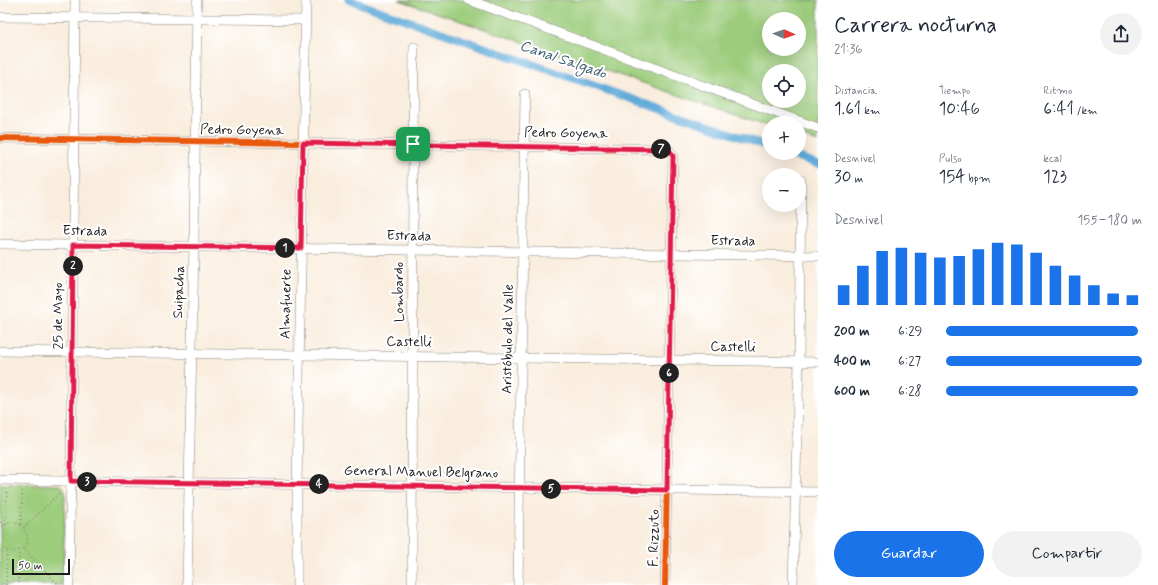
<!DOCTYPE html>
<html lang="es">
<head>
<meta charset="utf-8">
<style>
  body { margin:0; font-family:Mynerve,sans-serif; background:#f2f2f3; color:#1f2937; height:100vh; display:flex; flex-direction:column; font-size:15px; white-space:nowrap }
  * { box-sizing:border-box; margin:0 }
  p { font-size:13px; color:#747a83 }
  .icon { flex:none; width:22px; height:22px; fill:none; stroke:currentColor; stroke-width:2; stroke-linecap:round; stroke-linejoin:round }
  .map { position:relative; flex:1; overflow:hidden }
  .sheet { display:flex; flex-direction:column; background:#fff; width:340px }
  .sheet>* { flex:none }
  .needle { width:26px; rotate:92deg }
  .buttons { position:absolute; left:762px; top:12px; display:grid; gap:8px }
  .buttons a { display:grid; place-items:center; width:44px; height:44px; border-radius:50%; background:#fff; box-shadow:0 4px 16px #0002; font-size:20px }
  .scale { position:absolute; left:12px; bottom:10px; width:58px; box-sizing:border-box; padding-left:4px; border:2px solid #1c1c1c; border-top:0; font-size:11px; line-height:14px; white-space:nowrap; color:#1c1c1c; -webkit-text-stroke:3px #fff; paint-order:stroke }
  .pin { position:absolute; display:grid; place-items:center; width:34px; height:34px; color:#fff; margin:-17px; border-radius:8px; box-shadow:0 2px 6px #0006 }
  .km { position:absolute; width:20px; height:20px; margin:-10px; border-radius:50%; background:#222; color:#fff; font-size:11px; line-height:20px; text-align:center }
  .round { display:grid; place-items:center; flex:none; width:42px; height:42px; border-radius:21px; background:#f2f2f3 }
  .headline { display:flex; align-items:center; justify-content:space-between; height:68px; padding:0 16px }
  h1 { font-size:22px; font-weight:600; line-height:30px }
  .stats { display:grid; grid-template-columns:repeat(3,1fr); gap:6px; height:68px; padding:4px 16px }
  .stats div { display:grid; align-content:center }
  .stats b { font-size:17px; font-weight:600 }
  .stats small { font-size:11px; font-weight:400 }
  .stats p { font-size:11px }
  .chart { height:112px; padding:8px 16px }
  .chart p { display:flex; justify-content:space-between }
  .chart svg { width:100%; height:72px; margin-top:4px; stroke:#1a73e8; stroke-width:6 }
  .primary-button { display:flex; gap:8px; margin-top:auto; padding:8px 16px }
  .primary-button a { flex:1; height:46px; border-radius:24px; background:#1a73e8; color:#fff; font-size:16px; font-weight:600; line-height:46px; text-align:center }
  .primary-button a+a { background:#f2f2f3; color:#1f2937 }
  ul { padding:0 16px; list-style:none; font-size:13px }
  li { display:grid; grid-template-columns:64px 48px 1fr; align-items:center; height:30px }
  li i { height:10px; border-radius:5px; background:#1a73e8 }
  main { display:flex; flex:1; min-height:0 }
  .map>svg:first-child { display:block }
</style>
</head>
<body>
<main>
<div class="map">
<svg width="818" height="585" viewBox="0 0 818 585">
  <rect width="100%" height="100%" fill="#fff"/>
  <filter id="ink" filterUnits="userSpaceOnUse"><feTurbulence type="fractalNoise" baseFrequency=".025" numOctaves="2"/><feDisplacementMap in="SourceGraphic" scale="8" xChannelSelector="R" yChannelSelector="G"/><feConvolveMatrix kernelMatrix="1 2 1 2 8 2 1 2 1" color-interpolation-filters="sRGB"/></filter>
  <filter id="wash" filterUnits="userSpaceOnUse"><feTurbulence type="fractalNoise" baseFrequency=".012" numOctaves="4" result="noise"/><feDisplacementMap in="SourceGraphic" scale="16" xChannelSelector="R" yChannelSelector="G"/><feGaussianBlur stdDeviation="0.9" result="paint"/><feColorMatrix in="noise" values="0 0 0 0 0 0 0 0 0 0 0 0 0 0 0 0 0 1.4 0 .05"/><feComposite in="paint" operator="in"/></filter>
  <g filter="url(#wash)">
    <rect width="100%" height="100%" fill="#f9eddd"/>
    <!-- green -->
    <g fill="#9ccc7b" stroke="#5c744c" fill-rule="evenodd">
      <path d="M399,0H818V142L799,136V123H769V126ZM769,19H799V49H769ZM769,71H799V101H769Z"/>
      <polygon points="0,484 60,485 63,487 65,491 63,585 0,585"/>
    </g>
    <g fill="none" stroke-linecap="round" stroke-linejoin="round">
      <!-- canal -->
      <g stroke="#60abd9" stroke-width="8">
        <polyline points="349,0 769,147"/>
        <polyline points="786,153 818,164"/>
      </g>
    </g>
  </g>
  <g filter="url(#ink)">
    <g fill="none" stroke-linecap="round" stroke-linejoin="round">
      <!-- street casing -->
      <g stroke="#8a847c" stroke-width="10">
        <g id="street">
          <polyline points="469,0 818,128"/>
          <polyline points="0,17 305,20"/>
          <polyline points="0,138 664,149 670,151 673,156 665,585"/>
          <polyline points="0,244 818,256"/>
          <polyline points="0,351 818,362"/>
          <polyline points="0,480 818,492"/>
          <polyline points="69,585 71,470 75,0"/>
          <polyline points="187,585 194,246 197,0"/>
          <polyline points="297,585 297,484 306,0"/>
          <polyline points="412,585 413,144 414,47"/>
          <polyline points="518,585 525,94"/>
          <polyline points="793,585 799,362 801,180"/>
        </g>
      </g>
      <!-- path -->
      <g stroke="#8a847c" stroke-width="1.5" stroke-dasharray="1 3" stroke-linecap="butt">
        <polyline points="0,522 4,526"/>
        <polyline points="21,524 22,490"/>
        <polyline points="6,525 7,489"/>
        <polyline points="24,528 61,491"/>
        <path d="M0,531C15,504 44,547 16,551C9,553 4,549 0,544"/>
        <polyline points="23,548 59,585"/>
        <polyline points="19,550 19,585"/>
        <polyline points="6,585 7,551"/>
      </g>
      <!-- street -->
      <use href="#street" stroke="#fff" stroke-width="9"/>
      <!-- cycleway casing -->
      <g stroke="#fff" stroke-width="8">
        <polyline id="cycleway" points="0,138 664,149 670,151 673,156 665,585"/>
      </g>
      <!-- cycleway -->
      <use href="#cycleway" stroke="#e8590c" stroke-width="6"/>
    </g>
  </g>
  <g fill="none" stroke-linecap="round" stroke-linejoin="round" filter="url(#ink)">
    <!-- route casing -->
    <g stroke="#fff" stroke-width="8">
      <polygon id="route" points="303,143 664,149 670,151 673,156 667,490 71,481 73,245 301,248"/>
    </g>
    <!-- route -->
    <use href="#route" stroke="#e11d48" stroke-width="5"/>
  </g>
  <g text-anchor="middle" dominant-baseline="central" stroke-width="4" stroke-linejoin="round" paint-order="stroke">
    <!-- street labels -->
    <g font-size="14" fill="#1c1c1c" stroke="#fff">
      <text transform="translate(242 130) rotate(1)">Pedro Goyena</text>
      <text transform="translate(566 133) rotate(1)">Pedro Goyena</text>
      <text transform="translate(85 231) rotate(1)">Estrada</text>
      <text transform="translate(409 236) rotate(1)">Estrada</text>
      <text transform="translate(733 241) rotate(1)">Estrada</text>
      <text transform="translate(179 292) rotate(-88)">Suipacha</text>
      <text transform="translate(399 292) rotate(-90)">Lombardo</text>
      <text transform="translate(286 304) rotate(-89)">Almafuerte</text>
      <text transform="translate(58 316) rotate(-90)">25 de Mayo</text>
      <text transform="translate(508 339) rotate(-89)">Aristóbulo del Valle</text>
      <text transform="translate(409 342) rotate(1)">Castelli</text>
      <text transform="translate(733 347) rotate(1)">Castelli</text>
      <text transform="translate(421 472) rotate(1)">General Manuel Belgrano</text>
      <text transform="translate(654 538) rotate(-89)">F. Rizzuto</text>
    </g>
    <!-- water labels -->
    <g font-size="15" font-style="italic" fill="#3b5c71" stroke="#fff">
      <text transform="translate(563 60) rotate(19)">Canal Salgado</text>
    </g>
  </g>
</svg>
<div class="buttons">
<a><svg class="needle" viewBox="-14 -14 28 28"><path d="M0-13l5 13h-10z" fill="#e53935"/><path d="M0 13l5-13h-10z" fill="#747a83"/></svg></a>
<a><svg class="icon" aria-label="locate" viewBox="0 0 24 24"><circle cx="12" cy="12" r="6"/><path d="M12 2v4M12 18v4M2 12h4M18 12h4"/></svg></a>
<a>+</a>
<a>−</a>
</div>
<div class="scale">50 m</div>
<div class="pin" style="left:413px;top:144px;background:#1e9e55"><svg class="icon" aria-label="arrive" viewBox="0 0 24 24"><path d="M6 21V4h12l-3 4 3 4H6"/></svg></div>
<b class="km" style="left:285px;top:248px">1</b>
<b class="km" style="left:73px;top:266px">2</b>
<b class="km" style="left:87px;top:482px">3</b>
<b class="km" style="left:319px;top:484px">4</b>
<b class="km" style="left:551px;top:489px">5</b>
<b class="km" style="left:669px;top:373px">6</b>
<b class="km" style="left:661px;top:149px">7</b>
</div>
<section class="sheet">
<div class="headline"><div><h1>Carrera nocturna</h1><p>21:36</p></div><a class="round"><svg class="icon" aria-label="share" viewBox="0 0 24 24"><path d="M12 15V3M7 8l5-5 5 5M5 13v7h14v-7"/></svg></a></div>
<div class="stats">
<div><p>Distancia</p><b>1.61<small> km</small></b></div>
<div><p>Tiempo</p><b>10:46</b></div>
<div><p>Ritmo</p><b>6:41<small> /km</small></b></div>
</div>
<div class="stats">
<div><p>Desnivel</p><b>30<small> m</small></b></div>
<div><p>Pulso</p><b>154<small> bpm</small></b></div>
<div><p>kcal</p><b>123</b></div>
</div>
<div class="chart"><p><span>Desnivel</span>155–180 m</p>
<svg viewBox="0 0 160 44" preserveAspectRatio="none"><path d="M5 44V32M15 44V20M25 44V11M35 44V9M45 44V12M55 44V15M65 44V14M75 44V10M85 44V6M95 44V7M105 44V12M115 44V20M125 44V26M135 44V32M145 44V37M155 44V38"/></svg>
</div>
<ul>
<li><b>200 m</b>6:29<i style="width:98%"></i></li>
<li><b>400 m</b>6:27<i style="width:100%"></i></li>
<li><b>600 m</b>6:28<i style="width:98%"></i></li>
</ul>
<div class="primary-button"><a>Guardar</a><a>Compartir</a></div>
</section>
</main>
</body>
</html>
